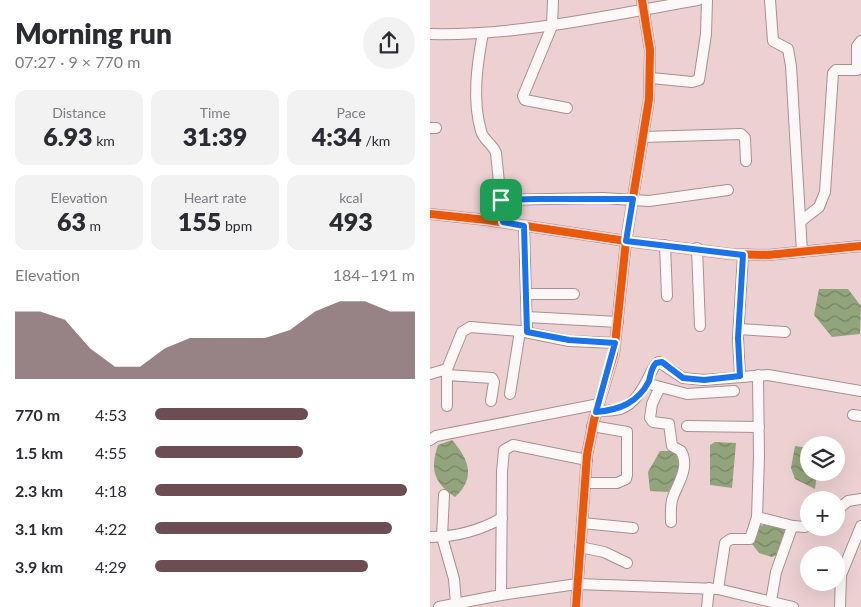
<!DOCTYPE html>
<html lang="en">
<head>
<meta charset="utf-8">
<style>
  body { margin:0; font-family:Lato,sans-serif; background:#f2f2f3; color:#2b2b33; height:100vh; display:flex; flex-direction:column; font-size:19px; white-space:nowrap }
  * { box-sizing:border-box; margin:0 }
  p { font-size:16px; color:#7c7c81 }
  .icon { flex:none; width:28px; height:28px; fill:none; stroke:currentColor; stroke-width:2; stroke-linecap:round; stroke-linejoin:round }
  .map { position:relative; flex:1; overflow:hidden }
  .drawer { display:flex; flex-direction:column; background:#fff; width:430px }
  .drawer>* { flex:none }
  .controls { position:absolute; left:370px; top:436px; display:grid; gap:10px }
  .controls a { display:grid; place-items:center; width:45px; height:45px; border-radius:50%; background:#fff; box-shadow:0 5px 20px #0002; font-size:25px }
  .pin { position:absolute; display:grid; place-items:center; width:42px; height:42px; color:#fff; margin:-21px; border-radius:10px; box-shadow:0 2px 8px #0006 }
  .round { display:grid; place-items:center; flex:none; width:52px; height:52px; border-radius:26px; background:#f2f2f3 }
  .summary { display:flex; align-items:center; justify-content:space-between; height:85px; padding:0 15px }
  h1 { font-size:28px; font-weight:800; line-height:38px }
  .metrics { display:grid; grid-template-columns:repeat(3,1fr); gap:8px; height:85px; padding:5px 15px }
  .metrics div { display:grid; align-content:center; border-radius:12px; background:#f2f2f3; text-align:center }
  .metrics b { font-size:25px; font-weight:800 }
  .metrics small { font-size:14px; font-weight:400 }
  .metrics p { font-size:14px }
  .chart { height:140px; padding:10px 15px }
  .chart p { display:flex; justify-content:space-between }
  .chart svg { width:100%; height:90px; margin-top:5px; fill:#6c4e52; opacity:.7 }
  ul { padding:0 15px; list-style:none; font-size:16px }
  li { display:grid; grid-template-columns:80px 60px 1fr; align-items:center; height:38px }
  li i { height:12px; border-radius:6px; background:#6c4e52 }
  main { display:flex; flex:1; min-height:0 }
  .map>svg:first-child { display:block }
</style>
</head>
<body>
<main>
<section class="drawer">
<div class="summary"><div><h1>Morning run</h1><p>07:27 · 9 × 770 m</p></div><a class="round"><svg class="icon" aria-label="share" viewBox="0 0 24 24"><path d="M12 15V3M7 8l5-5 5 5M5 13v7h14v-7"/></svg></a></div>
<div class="metrics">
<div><p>Distance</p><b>6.93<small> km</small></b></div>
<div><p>Time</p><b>31:39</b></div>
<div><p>Pace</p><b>4:34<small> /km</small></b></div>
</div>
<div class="metrics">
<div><p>Elevation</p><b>63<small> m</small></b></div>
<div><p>Heart rate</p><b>155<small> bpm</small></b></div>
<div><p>kcal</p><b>493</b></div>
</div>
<div class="chart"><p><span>Elevation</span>184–191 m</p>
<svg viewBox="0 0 160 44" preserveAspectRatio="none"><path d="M0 44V11L10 11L20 15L30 29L40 38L50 38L60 29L70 24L80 24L90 24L100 24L110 20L120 11L130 6L140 6L150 11L160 11V44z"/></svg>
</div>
<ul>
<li><b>770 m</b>4:53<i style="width:59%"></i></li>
<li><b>1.5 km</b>4:55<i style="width:57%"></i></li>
<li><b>2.3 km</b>4:18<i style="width:97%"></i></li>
<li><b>3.1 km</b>4:22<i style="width:91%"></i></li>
<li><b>3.9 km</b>4:29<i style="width:82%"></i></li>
</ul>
</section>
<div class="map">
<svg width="431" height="607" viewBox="0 0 431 607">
  <defs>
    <pattern id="water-waves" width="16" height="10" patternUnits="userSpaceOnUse" patternTransform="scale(1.25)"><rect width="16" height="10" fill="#92a47b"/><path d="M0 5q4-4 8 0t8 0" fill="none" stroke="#778463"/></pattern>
  </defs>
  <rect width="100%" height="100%" fill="#edd1d2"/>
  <!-- water -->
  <g fill="url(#water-waves)">
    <polygon points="389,289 418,289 431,306 430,334 402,337 384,315"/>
    <path d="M22,440C39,459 46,478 25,497C3,482 0,469 8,445Z"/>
    <polygon points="285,442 306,443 302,488 280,485 280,445"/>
    <polygon points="365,446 379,448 379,472 387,473 385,489 365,479 361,468"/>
    <path d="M230,451H244C254,468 248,477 238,492L220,491L218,472Z"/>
    <polygon points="341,524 359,530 352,553 342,557 329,553 322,544 326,526"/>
  </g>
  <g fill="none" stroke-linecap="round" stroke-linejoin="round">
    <!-- minor casing -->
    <g stroke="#aa8e91" stroke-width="12">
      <g id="minor">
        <polyline points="123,0 122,26 93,96 95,100 137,108"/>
        <polyline points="340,0 343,41 358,49 361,66 372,252"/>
        <path d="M53,33C47,64 42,100 51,131C53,140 63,144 66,153L73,222"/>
        <path d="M0,34C90,36 179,15 268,0"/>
        <polyline points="221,78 262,82 269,80 276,34 277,0"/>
        <polyline points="0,128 6,128"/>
        <polyline points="213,137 311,134 315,138 316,161"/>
        <polyline points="71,200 173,198 219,201 298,190"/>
        <polyline points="0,214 57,220 196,241 300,254 338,255 431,246"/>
        <polyline points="371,221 389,207 395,192 403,73 406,70 427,70 427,46 431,41"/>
        <polyline points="94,226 97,332"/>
        <polyline points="235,245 237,296"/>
        <polyline points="267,248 270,326"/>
        <polyline points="96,294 144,294"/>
        <polyline points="97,317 188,322"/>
        <polyline points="309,329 355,332"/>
        <polyline points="17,370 17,406"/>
        <polyline points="0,374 17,369 32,332 40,327 90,331 139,341 185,343"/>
        <polyline points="17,375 62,378 64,382 61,401"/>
        <polyline points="328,375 329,457 327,517 363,526"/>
        <polyline points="310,376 308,338 313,255"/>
        <polyline points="223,385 257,394 304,391"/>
        <path d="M230,387L222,404L220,418L223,422L239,424L242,446L251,451C260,467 248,483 243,497C240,504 241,514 241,522"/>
        <polyline points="80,394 90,331"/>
        <path d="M166,411C174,411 183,411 190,409C215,400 220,365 229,362L253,378L274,380L338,375L431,391"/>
        <polyline points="423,415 431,416"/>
        <polyline points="257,426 329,427"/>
        <polyline points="0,440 6,436 169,404"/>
        <polyline points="155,483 187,483 196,479 197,475 197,432 162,426"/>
        <polyline points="14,495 12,537 24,579 26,603"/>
        <polyline points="406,511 418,501 431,499"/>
        <polyline points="152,523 203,528"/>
        <path d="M0,537C26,537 49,531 72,518"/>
        <polyline points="150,547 174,552 197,563"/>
        <polyline points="288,589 295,543 301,539 320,539 327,517"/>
        <polyline points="71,595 72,472 74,450 83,445 157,460"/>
        <polyline points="341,601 346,572 361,530 363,526 375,527 379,521"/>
        <polyline points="9,607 71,595 147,584 288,589 363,607"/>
        <polyline points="146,607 157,455 164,420 184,354 196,241 219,99 220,50 212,0"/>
        <polyline points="277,607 279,588"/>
        <polyline points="410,607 411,575 431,526"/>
      </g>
    </g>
    <!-- minor -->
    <use href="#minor" stroke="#fcf8f8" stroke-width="10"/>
    <!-- cycleway casing -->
    <g stroke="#fbd7d8" stroke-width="11">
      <g id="cycleway">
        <polyline points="0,214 57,220 196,241 300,254 338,255 431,246"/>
        <polyline points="146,607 157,455 164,420 184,354 196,241 219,99 220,50 212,0"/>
      </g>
    </g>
    <!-- cycleway -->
    <use href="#cycleway" stroke="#e8590c" stroke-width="8"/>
  </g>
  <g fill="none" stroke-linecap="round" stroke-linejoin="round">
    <!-- route casing -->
    <g stroke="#fff" stroke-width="10">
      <path id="route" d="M106,199H203L196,241L313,255L308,338L310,376L274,380L253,378L232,362L226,363C221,368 221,374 219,381C208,403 189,410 166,412L185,343L139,340L97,332L94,226L73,222L71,200Z"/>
    </g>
    <!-- route -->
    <use href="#route" stroke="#1a73e8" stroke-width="6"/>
  </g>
</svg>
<div class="controls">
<a><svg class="icon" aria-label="layers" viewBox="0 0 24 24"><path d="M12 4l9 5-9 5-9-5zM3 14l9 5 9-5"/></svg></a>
<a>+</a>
<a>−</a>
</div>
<div class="pin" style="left:71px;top:200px;background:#1e9e55"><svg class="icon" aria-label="arrive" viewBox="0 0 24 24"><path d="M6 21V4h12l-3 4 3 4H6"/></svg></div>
</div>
</main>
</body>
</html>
